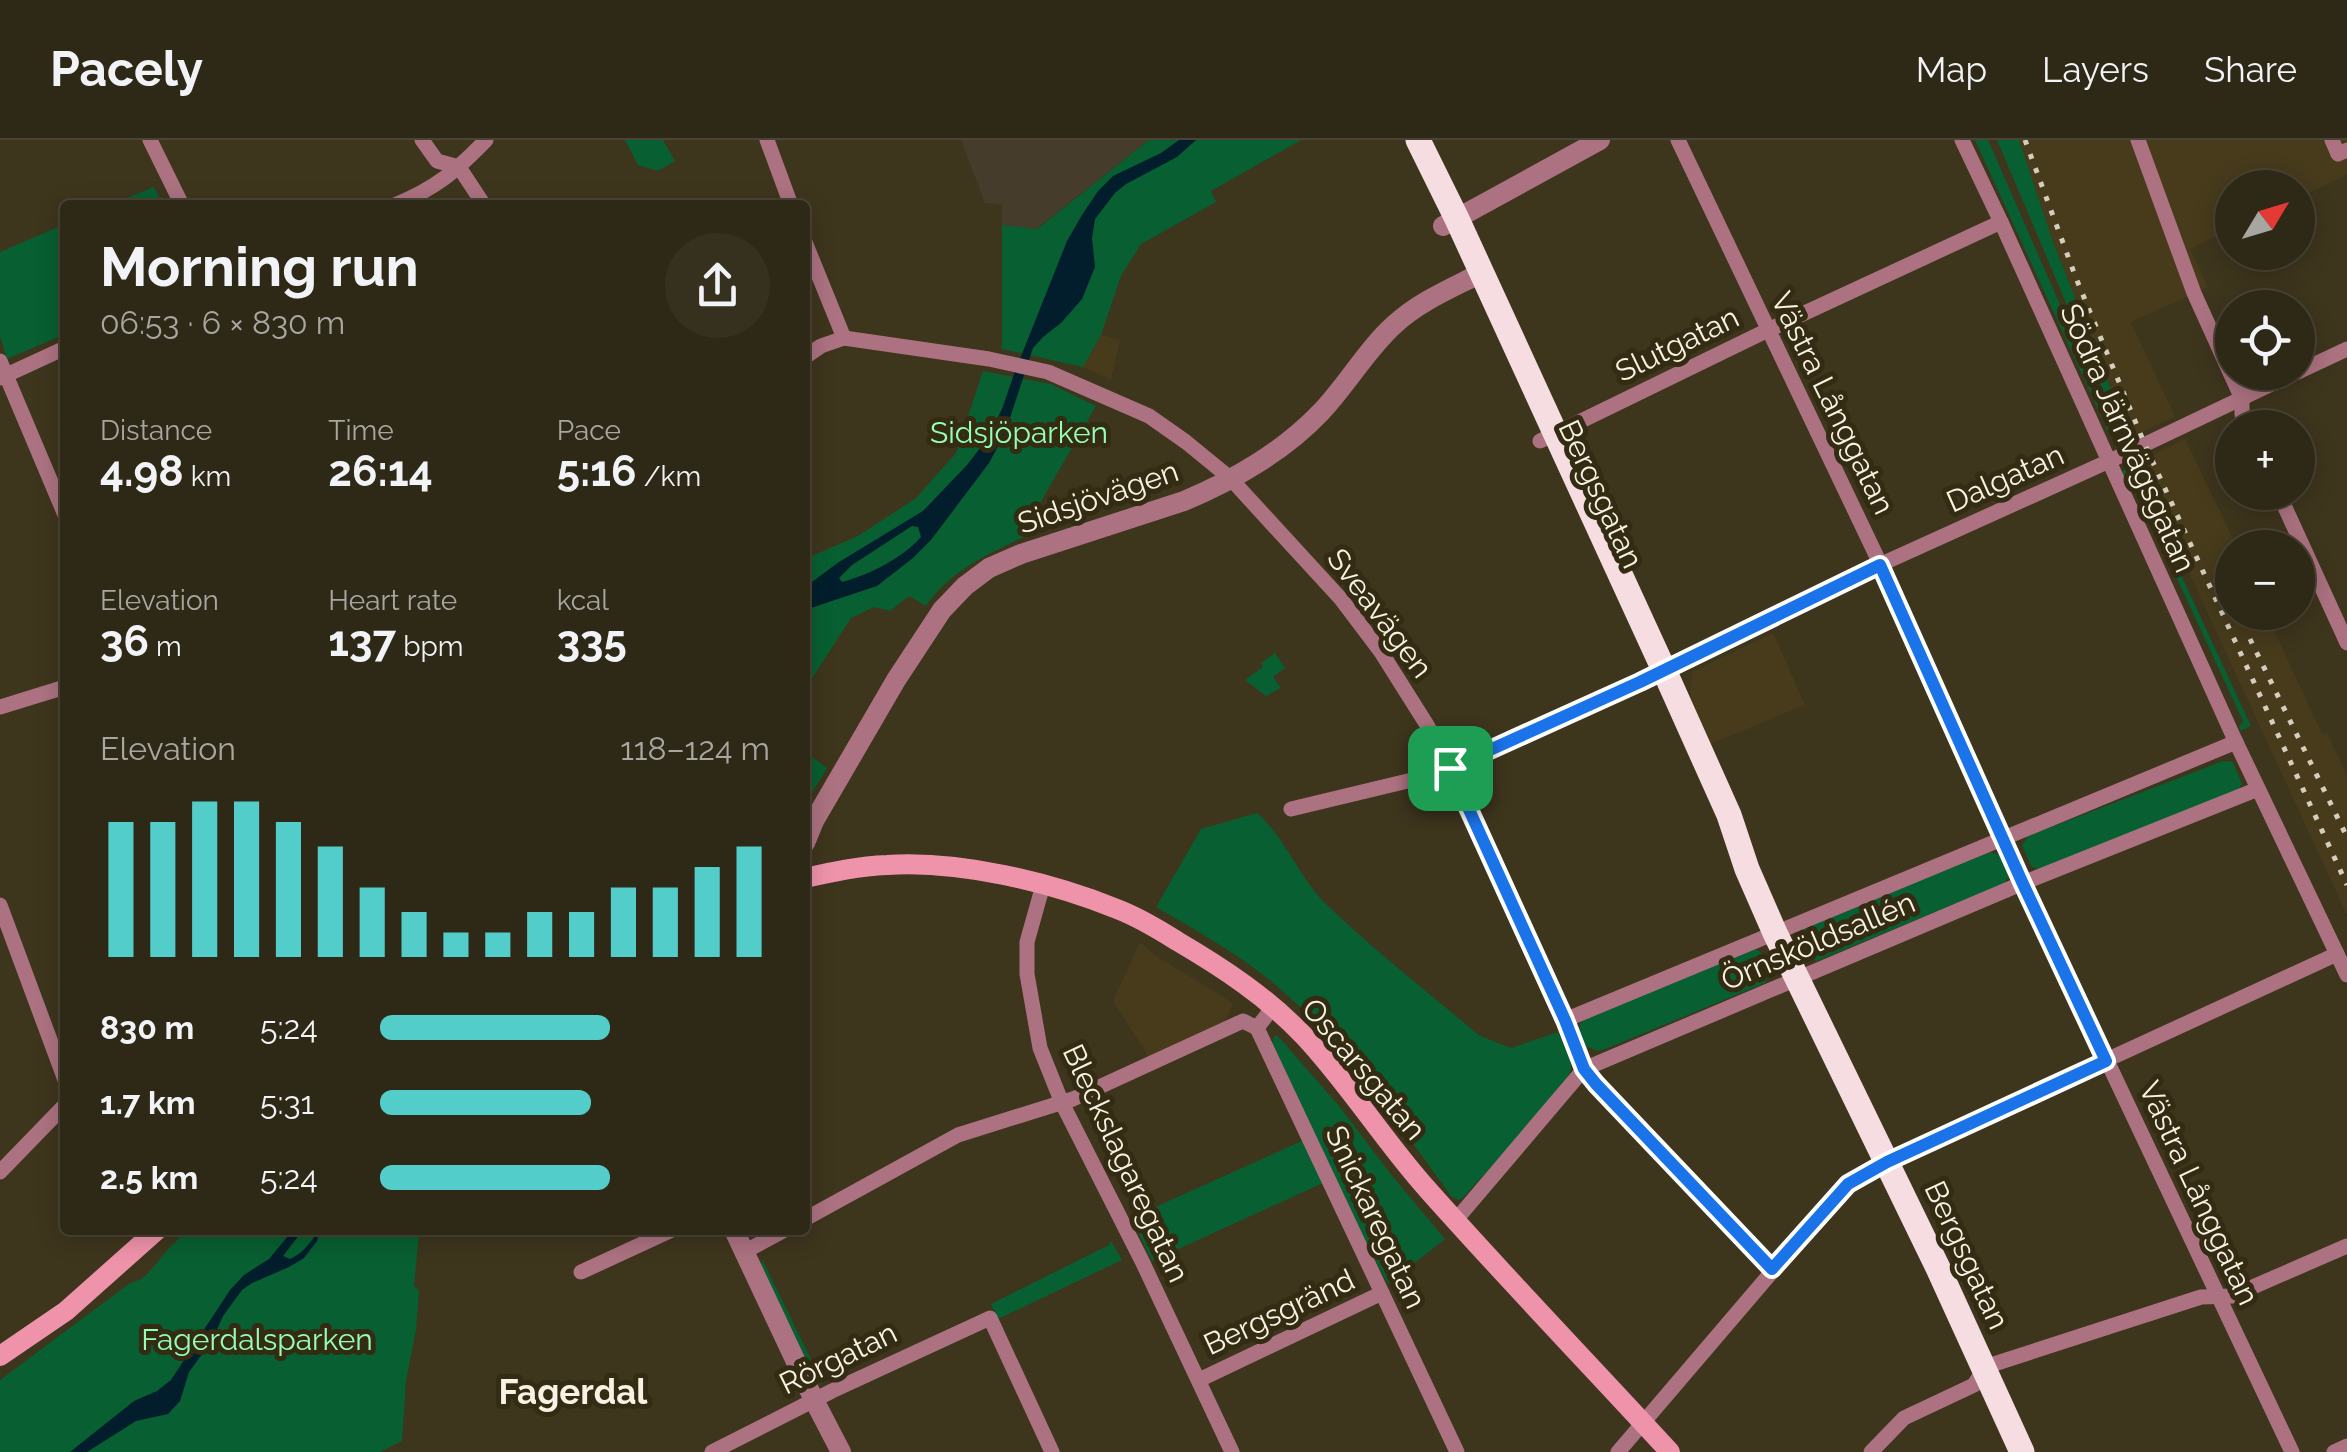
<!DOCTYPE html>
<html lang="en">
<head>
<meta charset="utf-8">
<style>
  body { margin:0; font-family:Raleway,sans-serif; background:#36301f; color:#f1f3f6; height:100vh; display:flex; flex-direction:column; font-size:38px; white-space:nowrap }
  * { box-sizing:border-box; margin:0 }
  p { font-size:32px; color:#a7a6a1 }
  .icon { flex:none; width:55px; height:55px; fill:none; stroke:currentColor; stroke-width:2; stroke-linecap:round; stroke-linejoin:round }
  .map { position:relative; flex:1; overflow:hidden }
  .drawer { position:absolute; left:60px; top:60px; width:750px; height:1035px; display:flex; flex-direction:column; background:#2e2816; border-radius:10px; box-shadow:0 5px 25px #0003,0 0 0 2px #494435 }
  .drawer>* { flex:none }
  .needle { width:65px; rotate:52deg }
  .tools { position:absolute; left:2215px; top:30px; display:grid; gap:20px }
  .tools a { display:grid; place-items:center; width:100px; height:100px; border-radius:50%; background:#2e2816; box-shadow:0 5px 25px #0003,0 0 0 2px #494435; font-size:50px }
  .pin { position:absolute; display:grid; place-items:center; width:85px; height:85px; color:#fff; margin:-42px; border-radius:20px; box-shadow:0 5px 15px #0006 }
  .round { display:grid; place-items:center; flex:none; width:105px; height:105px; border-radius:52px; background:#36301f }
  .summary { display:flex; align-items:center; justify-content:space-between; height:170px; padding:0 40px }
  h1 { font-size:55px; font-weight:700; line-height:75px }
  .metrics { display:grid; grid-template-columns:repeat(3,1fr); gap:15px; height:170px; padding:10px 40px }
  .metrics div { display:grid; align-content:center }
  .metrics b { font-size:42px; font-weight:700 }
  .metrics small { font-size:28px; font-weight:400 }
  .metrics p { font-size:28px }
  .chart { height:280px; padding:20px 40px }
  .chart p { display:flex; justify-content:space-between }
  .chart svg { width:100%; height:180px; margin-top:10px; stroke:#53cdc9; stroke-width:6 }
  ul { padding:0 40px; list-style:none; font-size:32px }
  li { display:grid; grid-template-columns:160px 120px 1fr; align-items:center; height:75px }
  li i { height:25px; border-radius:12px; background:#53cdc9 }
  header { display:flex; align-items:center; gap:60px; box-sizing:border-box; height:140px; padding:0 50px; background:#2e2816; border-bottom:2px solid #494435 }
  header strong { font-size:48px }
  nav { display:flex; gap:55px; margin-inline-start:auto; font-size:35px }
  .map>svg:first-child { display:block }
</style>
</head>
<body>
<header>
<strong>Pacely</strong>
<nav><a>Map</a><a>Layers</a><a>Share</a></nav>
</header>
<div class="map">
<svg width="2347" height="1312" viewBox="0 0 2347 1312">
  <rect width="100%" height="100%" fill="#3e351d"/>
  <!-- built -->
  <g fill="#473b1c">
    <polygon points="2019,0 2347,0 2347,35 2298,58 2298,48 2232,48 2232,88 2190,109 2208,147 2131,182 2175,277 2130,297 2053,102"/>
    <polygon points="1101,195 1120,200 1111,240 1083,227"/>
    <polygon points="2185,299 2237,407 2232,408 2232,472 2266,473 2322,594 2327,593 2347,635 2347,775 2138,322"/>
    <polygon points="1773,493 1805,565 1710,604 1690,556 1692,532"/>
    <polygon points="1140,802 1156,816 1233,863 1225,881 1149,917 1113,861"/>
  </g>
  <!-- education -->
  <polygon fill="#463c2b" points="961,0 1149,0 1036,89 1002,85 1002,65 985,63"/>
  <!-- green -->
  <g fill="#085f31">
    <polygon points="625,0 663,0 675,21 658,31 638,25"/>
    <polygon points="1149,0 1301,0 1211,51 1216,62 1141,104 1121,136 1101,195 1083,227 1002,209 1002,85 1037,89"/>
    <polygon points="1975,0 1988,0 2085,222 2113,292 2110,296"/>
    <polygon points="1997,0 2019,0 2053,102 2130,297 2119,288"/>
    <polygon points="154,47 163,65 110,65"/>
    <polygon points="65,84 65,194 7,219 0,196 0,112"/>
    <path d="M983,231L1051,244L1096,266L1027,386L1030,394C991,413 951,429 926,466L909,456L890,471L874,467L851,478L805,549V419L858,396L916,358L956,313Z"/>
    <polygon points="2131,327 2251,586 2240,591 2239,587 2243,581 2136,350 2122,339 2121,332"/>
    <polygon points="1275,513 1285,528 1273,537 1281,548 1266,556 1245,540 1263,527 1261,523"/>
    <polygon points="805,612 827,628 805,664"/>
    <polygon points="2223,621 2233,622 2242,644 2237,651 2040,730 2031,726 2022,705 2028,696"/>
    <path d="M1257,673C1286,698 1299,738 1327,765C1375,811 1429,853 1480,896L1511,908L1558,892C1562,902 1573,918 1571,929C1567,950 1482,1036 1463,1058L1459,1060L1452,1057C1396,981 1342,898 1267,838C1233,811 1194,789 1156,767L1201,689Z"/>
    <polygon points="1989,712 2001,715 2010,733 2005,743 1817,821 1811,818 1800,793 1806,787"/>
    <path d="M1753,808C1763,811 1766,822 1770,831L1765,843L1608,908L1598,911L1585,906L1579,892L1580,884L1586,877Z"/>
    <polygon points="1274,896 1278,896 1339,966 1393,1037 1445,1099 1388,1144 1373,1117 1272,904"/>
    <polygon points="1304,1000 1323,1043 1152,1121 1131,1078"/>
    <path d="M188,1090H427L419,1095L414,1146L419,1150L416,1190L406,1241L402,1301L380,1312H0V1240L130,1143C146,1140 153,1127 163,1115C170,1106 179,1098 188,1090Z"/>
    <polygon points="1111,1101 1122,1120 998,1179 991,1164 1109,1105"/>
    <polygon points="762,1119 823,1244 817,1242 761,1127"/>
  </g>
  <!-- water -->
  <g fill="#021e2c" fill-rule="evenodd">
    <path d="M1179,0H1196L1177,17L1126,44L1115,53L1095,79L1092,98L1095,127L1082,159L1061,183L1043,197L1033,208L1005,293L989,323L931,400L913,418L877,446L805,470V447L839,422L923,371L967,325L987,299L1002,269L1014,234L1067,101L1082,75L1098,51L1113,36L1161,13ZM912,386L918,387L921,397C901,419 871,434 842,442L839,438L852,425Z"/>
    <path d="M293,1090H303L283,1116L290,1119C301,1114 308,1106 315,1096L314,1090H320L317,1101L304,1118L289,1127L252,1143L242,1150L223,1176L213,1199L189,1232L180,1261L168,1274L136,1281L87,1312H70L134,1261L157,1251L171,1240L230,1150L244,1135L269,1119Z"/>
  </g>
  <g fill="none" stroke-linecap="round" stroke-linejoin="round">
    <!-- minor -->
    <g stroke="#ac7281" stroke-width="15">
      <polyline points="150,0 182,65"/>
      <polyline points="422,0 437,21 459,27 484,65"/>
      <polyline points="767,0 791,65"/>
      <polyline points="1678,0 1886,436 2023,743 2292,1312"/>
      <polyline points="1962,0 2001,82 2234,598 2347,835"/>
      <polyline points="2138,0 2194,153 2242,259 2242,274 2247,288"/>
      <polyline points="2332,0 2338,14 2347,10"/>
      <path d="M395,65C436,48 455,32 486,0"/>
      <polyline points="805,102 844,198"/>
      <polyline points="805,217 821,206 844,198 989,219 1048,232 1149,276 1186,302 1230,338 1341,459 1381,512 1427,585 1450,628 1513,764 1565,880 1584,929 1595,944 1772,1129"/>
      <polyline points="0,221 65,375"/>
      <polyline points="2298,232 2347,209"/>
      <polyline points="0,238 65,208"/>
      <polyline points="1540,301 1768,190 2001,82"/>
      <polyline points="2278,352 2347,503"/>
      <polyline points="0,567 65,547"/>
      <polyline points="1291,669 1437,634 1664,530 1855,436 2129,312 2297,232"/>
      <polyline points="1043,745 1027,802 1027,834 1040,908 1062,963 1142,1121 1232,1312"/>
      <polyline points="0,765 65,940"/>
      <polyline points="1273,867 1257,888 1457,1312"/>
      <polyline points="1565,880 2236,602"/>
      <polyline points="0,1032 65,965"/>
      <polyline points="805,1079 958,995 1073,959 1243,881 1257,888"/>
      <polyline points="1455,1081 1584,929 2023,743 2258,649"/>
      <polyline points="744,1112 785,1090"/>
      <polyline points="581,1132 672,1090"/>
      <polyline points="1199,1240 1382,1153"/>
      <polyline points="712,1312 832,1251 990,1178 1052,1312"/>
      <polyline points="1618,1312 1847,1044 1887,1021 2337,814"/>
      <polyline points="1871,1312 1904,1278 1974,1245 1984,1229 1994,1224 2201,1157 2232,1156 2347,1106"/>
      <polyline points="2334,1312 2347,1306"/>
    </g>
    <!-- tertiary -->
    <g stroke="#ac7281" stroke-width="20">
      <polyline points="1443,86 1600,0"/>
      <path d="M805,703L814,681L896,540L942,470L965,446L989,428L1021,414L1184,361C1232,341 1284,311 1320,273C1347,245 1366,210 1395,184C1420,161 1452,148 1481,133"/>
      <polyline points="734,1090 814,1260 841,1312"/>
    </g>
    <!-- secondary -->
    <g stroke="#ef93ab" stroke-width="20">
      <path d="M805,738C832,732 859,726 887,725C959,720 1050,742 1117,769C1138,777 1158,789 1177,801C1223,828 1267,857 1304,896C1349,944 1384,1001 1428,1050C1507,1139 1589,1224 1670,1312"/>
      <polyline points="0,1216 66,1171 157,1090"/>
    </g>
    <!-- trunk -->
    <polyline stroke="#f6dde2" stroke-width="25" points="1418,0 1457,79 1664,530 1729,675 1747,729 1775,793 1938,1128 2022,1312"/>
    <!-- rail -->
    <g stroke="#d4cebd" stroke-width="5" stroke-dasharray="5 10" stroke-linecap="butt">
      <polyline points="2025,0 2076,138 2145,305 2347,745"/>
      <polyline points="2250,499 2347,697"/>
    </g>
  </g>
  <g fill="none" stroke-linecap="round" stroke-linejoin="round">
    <!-- route casing -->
    <g stroke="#fff" stroke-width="20">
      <polygon id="route" points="1880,425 2023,744 2106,921 1887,1022 1848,1044 1772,1129 1596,944 1584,929 1565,880 1450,628 1640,542"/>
    </g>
    <!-- route -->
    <use href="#route" stroke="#1a73e8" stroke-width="12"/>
  </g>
  <g text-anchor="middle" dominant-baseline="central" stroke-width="10" stroke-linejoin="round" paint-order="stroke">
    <!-- street labels -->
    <g font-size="30" fill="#f7f2e3" stroke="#342b13">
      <text transform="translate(1677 204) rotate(-26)">Slutgatan</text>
      <text transform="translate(1833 263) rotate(64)">Västra Långgatan</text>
      <text transform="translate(2128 298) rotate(66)">Södra Järnvägsgatan</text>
      <text transform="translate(2005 338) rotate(-24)">Dalgatan</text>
      <text transform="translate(1601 354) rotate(65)">Bergsgatan</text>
      <text transform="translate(1098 357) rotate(-19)">Sidsjövägen</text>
      <text transform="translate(1380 473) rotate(53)">Sveavägen</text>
      <text transform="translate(1818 801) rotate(-23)">Örnsköldsallén</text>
      <text transform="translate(1364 929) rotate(50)">Oscarsgatan</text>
      <text transform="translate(1126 1023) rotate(65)">Bleckslagaregatan</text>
      <text transform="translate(2199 1053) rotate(65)">Västra Långgatan</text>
      <text transform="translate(1376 1077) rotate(65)">Snickaregatan</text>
      <text transform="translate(1967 1115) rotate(65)">Bergsgatan</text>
      <text transform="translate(1279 1172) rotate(-25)">Bergsgränd</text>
      <text transform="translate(838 1218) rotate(-26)">Rörgatan</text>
    </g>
    <!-- park labels -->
    <g font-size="30" fill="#95fdb6" stroke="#342b13">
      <text x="1019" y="292">Sidsjöparken</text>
      <text x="257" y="1199">Fagerdalsparken</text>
    </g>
    <!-- quarter labels -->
    <g font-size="35" font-weight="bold" fill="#f7f2e3" stroke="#342b13">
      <text x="573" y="1251">Fagerdal</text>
    </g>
  </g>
</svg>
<div class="tools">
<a><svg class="needle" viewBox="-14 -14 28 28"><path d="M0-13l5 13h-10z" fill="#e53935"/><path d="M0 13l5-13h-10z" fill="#a7a6a1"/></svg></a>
<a><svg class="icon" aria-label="locate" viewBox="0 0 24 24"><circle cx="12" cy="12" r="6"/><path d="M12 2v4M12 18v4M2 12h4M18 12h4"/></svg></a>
<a>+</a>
<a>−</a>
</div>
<div class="pin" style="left:1450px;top:628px;background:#1e9e55"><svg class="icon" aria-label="arrive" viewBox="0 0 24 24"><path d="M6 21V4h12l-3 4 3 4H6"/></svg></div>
<section class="drawer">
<div class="summary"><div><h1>Morning run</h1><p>06:53 · 6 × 830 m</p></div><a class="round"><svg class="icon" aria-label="share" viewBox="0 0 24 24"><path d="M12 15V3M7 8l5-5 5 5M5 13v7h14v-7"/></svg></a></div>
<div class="metrics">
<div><p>Distance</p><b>4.98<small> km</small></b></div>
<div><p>Time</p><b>26:14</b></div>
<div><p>Pace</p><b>5:16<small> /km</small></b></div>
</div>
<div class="metrics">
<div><p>Elevation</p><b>36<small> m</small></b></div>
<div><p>Heart rate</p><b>137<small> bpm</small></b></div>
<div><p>kcal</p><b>335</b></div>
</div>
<div class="chart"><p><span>Elevation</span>118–124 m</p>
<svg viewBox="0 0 160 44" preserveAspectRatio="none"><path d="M5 44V11M15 44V11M25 44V6M35 44V6M45 44V11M55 44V17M65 44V27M75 44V33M85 44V38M95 44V38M105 44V33M115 44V33M125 44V27M135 44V27M145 44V22M155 44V17"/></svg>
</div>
<ul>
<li><b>830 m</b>5:24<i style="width:59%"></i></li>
<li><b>1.7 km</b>5:31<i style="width:54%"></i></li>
<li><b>2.5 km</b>5:24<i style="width:59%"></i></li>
</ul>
</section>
</div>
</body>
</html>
